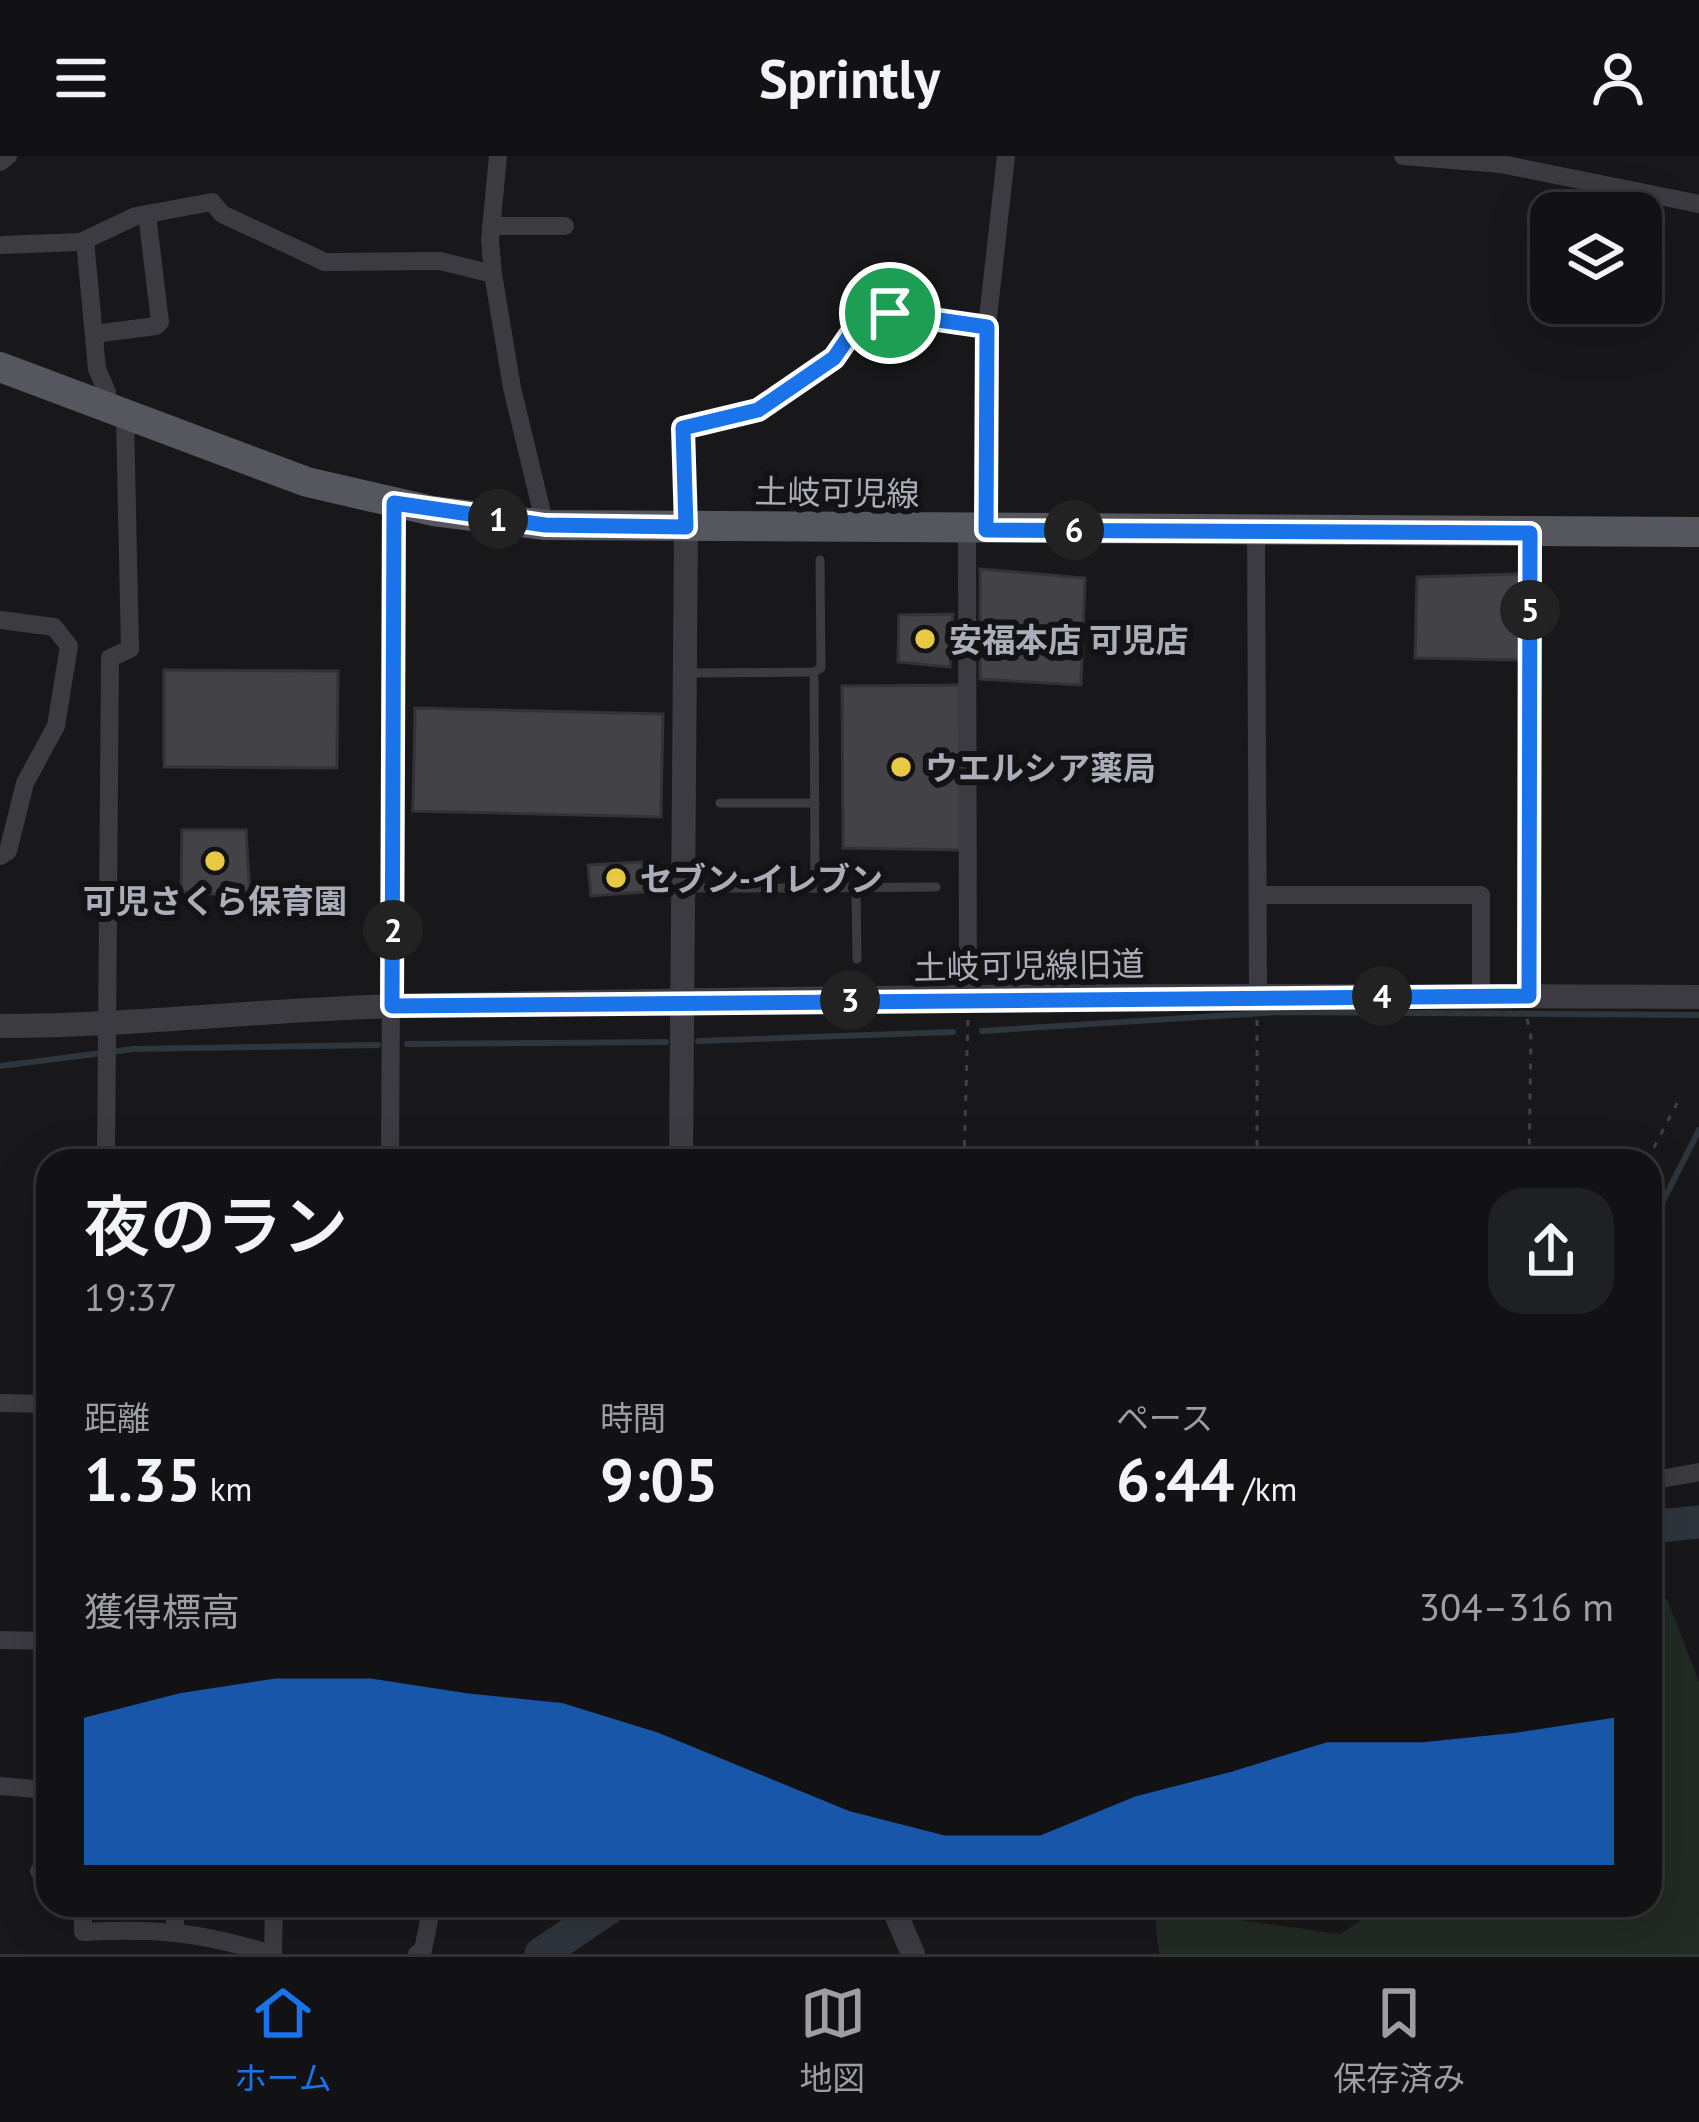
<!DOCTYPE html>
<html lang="ja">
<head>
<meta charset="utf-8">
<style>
  body { margin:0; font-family:"PT Sans","Noto Sans JP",sans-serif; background:#1f2022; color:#f1f3f6; height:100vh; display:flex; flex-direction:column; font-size:45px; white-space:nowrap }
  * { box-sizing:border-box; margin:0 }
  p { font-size:39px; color:#9c9ea0 }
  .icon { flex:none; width:66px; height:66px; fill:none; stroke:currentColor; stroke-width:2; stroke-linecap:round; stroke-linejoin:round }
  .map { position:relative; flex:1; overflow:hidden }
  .sheet { position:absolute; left:36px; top:993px; width:1626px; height:768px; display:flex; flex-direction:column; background:#121214; border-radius:36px; box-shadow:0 12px 48px #0002,0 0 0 3px #313234 }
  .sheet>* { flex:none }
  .fabs { position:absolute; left:1530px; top:36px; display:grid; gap:24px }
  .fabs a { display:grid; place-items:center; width:132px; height:132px; border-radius:24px; background:#121214; box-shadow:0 12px 48px #0002,0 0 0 3px #313234; font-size:60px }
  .pin { position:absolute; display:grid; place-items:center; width:102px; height:102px; color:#fff; margin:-51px; border:6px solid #fff; border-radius:50%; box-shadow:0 3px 12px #0007 }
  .km { position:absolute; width:60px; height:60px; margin:-30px; border-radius:50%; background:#222; color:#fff; font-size:33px; line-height:60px; text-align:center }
  .round { display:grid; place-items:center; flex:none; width:126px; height:126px; border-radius:36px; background:#1f2022 }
  .head { display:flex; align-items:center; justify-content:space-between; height:204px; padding:0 48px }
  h1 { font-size:66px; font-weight:600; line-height:90px }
  .figures { display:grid; grid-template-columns:repeat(3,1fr); gap:18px; height:204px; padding:12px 48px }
  .figures div { display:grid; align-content:center }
  .figures b { font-size:60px; font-weight:600 }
  .figures small { font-size:33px; font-weight:400 }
  .figures p { font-size:33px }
  .chart { height:336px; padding:24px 48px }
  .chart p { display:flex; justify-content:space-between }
  .chart svg { width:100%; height:216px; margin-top:12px; fill:#1a73e8; opacity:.7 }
  header { display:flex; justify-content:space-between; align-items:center; height:156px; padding:0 48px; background:#121214; font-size:54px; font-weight:600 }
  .tabs { display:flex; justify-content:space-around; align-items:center; height:168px; border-top:3px solid #313234; background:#121214; font-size:33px; color:#9c9ea0 }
  .tabs a { display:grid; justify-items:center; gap:6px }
  .tabs .selected { color:#1a73e8 }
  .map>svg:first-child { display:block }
</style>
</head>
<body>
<header><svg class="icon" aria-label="menu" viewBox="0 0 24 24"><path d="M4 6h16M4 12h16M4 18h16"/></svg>Sprintly<svg class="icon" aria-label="person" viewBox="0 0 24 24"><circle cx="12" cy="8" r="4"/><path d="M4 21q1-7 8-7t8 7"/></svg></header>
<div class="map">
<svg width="1699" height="1798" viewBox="0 0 1699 1798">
  <rect width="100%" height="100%" fill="#18181a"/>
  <!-- green -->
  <polygon fill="#222a24" points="1667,1443 1699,1526 1699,1798 1159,1798 1154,1752 1340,1778 1383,1749 1650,1749 1650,1445"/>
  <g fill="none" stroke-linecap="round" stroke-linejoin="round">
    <!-- stream -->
    <g stroke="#2f353d" stroke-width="6">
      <polyline points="982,875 1279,856 1699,859"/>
      <polyline points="698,885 953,876"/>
      <polyline points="407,888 666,886"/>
      <polyline points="0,910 134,893 378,889"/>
      <polyline points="1650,1071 1699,974"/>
    </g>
    <!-- river -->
    <g stroke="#2f353d" stroke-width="33">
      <polyline points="1650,1371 1699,1366"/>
      <polyline points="541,1798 613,1749"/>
    </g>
  </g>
  <!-- building -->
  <g fill="#434247" stroke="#333236" stroke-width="3">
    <polygon points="980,413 1085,422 1081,529 980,523"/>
    <polygon points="1516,418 1520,418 1520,504 1415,502 1417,421"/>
    <polygon points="953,458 950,511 898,506 899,459"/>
    <polygon points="164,514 338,515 337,612 164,611"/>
    <polygon points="960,529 961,694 843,692 842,530"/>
    <polygon points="415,552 663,558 661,661 413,655"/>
    <polygon points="182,674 246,674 250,740 181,736"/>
    <polygon points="642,706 644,736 591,740 588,709"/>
  </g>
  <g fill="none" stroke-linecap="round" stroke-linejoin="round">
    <!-- path -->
    <g stroke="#3f4046" stroke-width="3" stroke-dasharray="6 9" stroke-linecap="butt">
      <polyline points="1527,863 1531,881 1529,1005"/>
      <polyline points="964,1005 968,863"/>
      <polyline points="1257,1005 1257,863"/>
      <polyline points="1647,1005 1677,947"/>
    </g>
    <!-- service -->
    <g stroke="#3b3b41" stroke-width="9">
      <polyline points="690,517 814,516 821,512 820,404"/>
      <polyline points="720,647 815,647"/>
      <polyline points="683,732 815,732 814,516"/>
      <polyline points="815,732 936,731"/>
      <polyline points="856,732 857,803"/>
    </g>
    <!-- minor -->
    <g stroke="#3b3b41" stroke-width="18">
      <polyline points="498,0 490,84 493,118 512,232 545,369"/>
      <polyline points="1403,0 1501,8 1699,48"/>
      <polyline points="0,6 8,0"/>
      <polyline points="491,70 565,70"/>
      <polyline points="85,84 97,213 107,236 101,251"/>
      <polyline points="0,89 81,86 136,60 212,46 222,58 325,106 440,105 493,118"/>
      <polyline points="94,178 156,170 160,166 147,58"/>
      <path d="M686,371L683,272C767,255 811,235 861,163L890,157L987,171"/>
      <polyline points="967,373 968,843"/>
      <polyline points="986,374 987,171 1006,0"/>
      <polyline points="1256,374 1258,840"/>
      <polyline points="0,464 54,471 69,490 56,570 25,627 8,695 0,700"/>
      <polyline points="1258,739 1481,739 1481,840"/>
      <polyline points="1529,840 1530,377"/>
      <polyline points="106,1005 110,502 130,493 125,261"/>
      <polyline points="390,1005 394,347"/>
      <polyline points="737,1005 774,1001 775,1005"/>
      <polyline points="0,1247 48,1248"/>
      <polyline points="1650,1325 1699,1316"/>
      <polyline points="0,1484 48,1485"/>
      <polyline points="0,1630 48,1634"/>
      <polyline points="39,1715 48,1714"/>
      <path d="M83,1749V1776C157,1772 200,1776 271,1798"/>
      <polyline points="175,1774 175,1749"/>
      <polyline points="273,1798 274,1749"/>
      <polyline points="417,1798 423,1794 432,1749"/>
    </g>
    <!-- tertiary -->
    <g stroke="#3b3b41" stroke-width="24">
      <path d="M0,870C134,870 266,853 399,850C832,839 1266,839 1699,841"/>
      <polyline points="681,1005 686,371"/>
      <polyline points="892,1749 913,1798"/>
    </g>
    <!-- primary -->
    <polyline stroke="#55565e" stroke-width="30" points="0,211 307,326 433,355 545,369 1699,376"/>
  </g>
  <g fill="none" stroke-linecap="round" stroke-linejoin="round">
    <!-- route casing -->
    <g stroke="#fff" stroke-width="24">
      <polygon id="route" points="890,157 987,171 986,374 1530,377 1529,840 392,850 394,347 545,369 686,371 683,272 758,254 834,202 861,163"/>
    </g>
    <!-- route -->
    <use href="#route" stroke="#1a73e8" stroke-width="15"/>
  </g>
  <!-- markers -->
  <g fill="#e7c943" stroke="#131315" stroke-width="4.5">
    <circle cx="925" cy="483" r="12"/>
    <circle cx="901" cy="611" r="12"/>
    <circle cx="215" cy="705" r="12"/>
    <circle cx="616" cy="722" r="12"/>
  </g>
  <g text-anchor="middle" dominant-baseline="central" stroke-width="12" stroke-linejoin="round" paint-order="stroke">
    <!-- street labels -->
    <g font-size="33" fill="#abadb9" stroke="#131315">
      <text transform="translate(837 336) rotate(1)">土岐可児線</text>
      <text transform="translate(1029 809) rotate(-1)">土岐可児線旧道</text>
    </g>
    <!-- poi labels -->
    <g font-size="33" font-weight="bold" fill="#abadb9" stroke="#131315" text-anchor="start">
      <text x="949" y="483">安福本店 可児店</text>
      <text x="925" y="611">ウエルシア薬局</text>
      <text x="640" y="722">セブン-イレブン</text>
      <text x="215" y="744" text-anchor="middle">可児さくら保育園</text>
    </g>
  </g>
</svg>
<div class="fabs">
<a><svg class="icon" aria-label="layers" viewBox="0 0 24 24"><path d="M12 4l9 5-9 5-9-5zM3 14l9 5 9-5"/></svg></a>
</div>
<div class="pin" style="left:890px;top:157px;background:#1e9e55"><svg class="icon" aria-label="arrive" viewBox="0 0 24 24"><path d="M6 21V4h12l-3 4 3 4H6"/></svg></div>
<b class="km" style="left:498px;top:363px">1</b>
<b class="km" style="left:393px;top:774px">2</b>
<b class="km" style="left:850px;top:844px">3</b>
<b class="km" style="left:1382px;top:840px">4</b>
<b class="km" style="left:1530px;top:454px">5</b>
<b class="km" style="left:1074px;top:374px">6</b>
<section class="sheet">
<div class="head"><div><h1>夜のラン</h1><p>19:37</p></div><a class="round"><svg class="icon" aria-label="share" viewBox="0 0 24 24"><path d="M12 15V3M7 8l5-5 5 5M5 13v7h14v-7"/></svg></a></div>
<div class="figures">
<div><p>距離</p><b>1.35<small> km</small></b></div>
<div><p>時間</p><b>9:05</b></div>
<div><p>ペース</p><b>6:44<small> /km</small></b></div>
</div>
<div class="chart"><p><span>獲得標高</span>304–316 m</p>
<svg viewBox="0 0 160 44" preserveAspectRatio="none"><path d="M0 44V14L10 9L20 6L30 6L40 9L50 11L60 17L70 25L80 33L90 38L100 38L110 30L120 25L130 19L140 19L150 17L160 14V44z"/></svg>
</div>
</section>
</div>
<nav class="tabs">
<a class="selected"><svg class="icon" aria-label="home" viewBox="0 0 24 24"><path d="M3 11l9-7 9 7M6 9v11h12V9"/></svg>ホーム</a>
<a><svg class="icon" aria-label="map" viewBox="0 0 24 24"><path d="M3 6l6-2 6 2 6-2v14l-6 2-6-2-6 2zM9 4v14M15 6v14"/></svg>地図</a>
<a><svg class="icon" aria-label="saved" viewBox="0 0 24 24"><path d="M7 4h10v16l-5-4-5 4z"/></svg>保存済み</a>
</nav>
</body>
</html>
